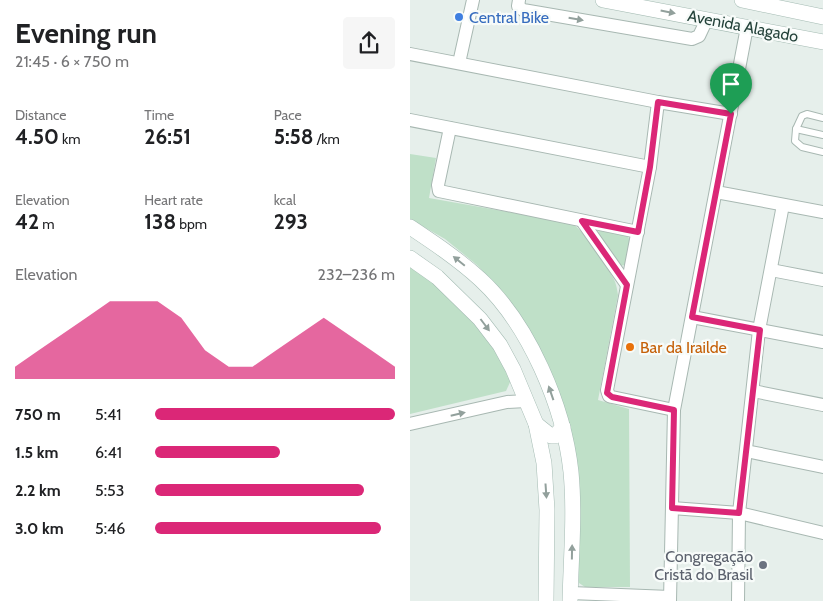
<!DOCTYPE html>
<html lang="en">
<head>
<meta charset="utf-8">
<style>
  body { margin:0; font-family:Cabin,sans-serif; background:#f6f6f6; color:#202124; height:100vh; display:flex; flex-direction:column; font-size:19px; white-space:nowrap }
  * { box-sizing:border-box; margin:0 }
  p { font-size:16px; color:#757577 }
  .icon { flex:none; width:28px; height:28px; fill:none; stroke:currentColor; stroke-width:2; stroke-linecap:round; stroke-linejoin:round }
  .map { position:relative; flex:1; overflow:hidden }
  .details { display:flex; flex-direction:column; background:#fff; width:410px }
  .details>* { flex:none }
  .pin { position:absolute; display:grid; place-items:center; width:42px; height:42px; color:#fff; margin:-51px -21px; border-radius:50% 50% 50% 0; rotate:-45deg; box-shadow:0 0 5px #0007 }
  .pin .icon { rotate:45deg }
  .round { display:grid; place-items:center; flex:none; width:52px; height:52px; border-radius:5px; background:#f6f6f6 }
  .headline { display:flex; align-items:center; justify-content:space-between; height:85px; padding:0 15px }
  h1 { font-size:28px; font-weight:700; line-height:38px }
  .stats { display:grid; grid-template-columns:repeat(3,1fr); gap:8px; height:85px; padding:5px 15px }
  .stats div { display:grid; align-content:center }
  .stats b { font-size:21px; font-weight:700 }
  .stats small { font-size:14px; font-weight:400 }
  .stats p { font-size:14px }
  .chart { height:140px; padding:10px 15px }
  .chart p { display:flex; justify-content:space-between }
  .chart svg { width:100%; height:90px; margin-top:5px; fill:#db2777; opacity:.7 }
  ul { padding:0 15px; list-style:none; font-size:16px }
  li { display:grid; grid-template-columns:80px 60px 1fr; align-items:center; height:38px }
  li i { height:12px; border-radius:6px; background:#db2777 }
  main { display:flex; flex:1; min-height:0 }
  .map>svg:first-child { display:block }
</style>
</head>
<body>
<main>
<section class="details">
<div class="headline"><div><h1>Evening run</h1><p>21:45 · 6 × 750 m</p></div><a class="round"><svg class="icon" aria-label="share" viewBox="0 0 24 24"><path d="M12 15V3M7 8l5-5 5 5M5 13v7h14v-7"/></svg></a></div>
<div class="stats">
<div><p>Distance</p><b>4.50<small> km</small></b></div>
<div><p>Time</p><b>26:51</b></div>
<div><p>Pace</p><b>5:58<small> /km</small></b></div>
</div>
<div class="stats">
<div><p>Elevation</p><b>42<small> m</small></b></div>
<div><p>Heart rate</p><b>138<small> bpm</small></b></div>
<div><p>kcal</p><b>293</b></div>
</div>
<div class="chart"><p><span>Elevation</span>232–236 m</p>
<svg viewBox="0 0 160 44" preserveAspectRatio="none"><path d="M0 44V38L10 30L20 22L30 14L40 6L50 6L60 6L70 14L80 30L90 38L100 38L110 30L120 22L130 14L140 22L150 30L160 38V44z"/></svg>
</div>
<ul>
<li><b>750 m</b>5:41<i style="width:100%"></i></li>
<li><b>1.5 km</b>6:41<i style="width:52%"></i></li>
<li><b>2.2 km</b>5:53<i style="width:87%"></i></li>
<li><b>3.0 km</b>5:46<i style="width:94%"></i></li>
</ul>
</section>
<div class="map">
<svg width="413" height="601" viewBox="0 0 413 601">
  <rect width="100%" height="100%" fill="#e6efeb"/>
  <!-- green -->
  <g fill="#bfe0c8">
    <path d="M0,154L26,158L19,198L161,223C173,229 195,263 202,276C206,282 207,288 208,295L188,400L219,409L220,587H175L169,583L150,396L137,362L116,326L83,282L67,265L35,239L0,219Z"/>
    <polygon points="189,229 218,236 220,242 215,265 210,266 188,233"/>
    <polygon points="0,262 25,280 86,347 101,380 96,391 0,414"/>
  </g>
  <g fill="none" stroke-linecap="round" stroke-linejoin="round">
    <!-- lane casing -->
    <g stroke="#a8b8b2" stroke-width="8">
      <g id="lane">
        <polyline points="413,118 397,114 392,116 386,129 385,141 392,147 413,152"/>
        <polyline points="386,129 413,135"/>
      </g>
    </g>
    <!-- street casing -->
    <g stroke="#a8b8b2" stroke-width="14">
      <g id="street">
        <polyline points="109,0 108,6 113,10 282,39 289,36 297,19"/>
        <polyline points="0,54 248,102"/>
        <polyline points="49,63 63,0"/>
        <polyline points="0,120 240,167"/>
        <polyline points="40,128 28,185 29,191 228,232"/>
        <polyline points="306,192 413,212"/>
        <polyline points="172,221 217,285"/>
        <polyline points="361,270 413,280"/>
        <polyline points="282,317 413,342"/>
        <polyline points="343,391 413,405"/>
        <polyline points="264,410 202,397 199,396 197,390 240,167 248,102 321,114"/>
        <polyline points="0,424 97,402 116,401"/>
        <polyline points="336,451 413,467"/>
        <polyline points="262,508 329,513 413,533"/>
        <polyline points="161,593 260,597"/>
        <polyline points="260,601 264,410 337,27"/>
        <polyline points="328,601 329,513 349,330 373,205"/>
      </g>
    </g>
    <!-- secondary casing -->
    <g stroke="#a4bbb3" stroke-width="16">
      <g id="secondary">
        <polyline points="193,0 413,42"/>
        <polyline points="332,0 413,17"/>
        <path d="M0,227C24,243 48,259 70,279C119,324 154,407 161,472C165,514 161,558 160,601"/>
        <polyline points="0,258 27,277 70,319 90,345 103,369 126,424 134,463 137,510 136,601"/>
        <polyline points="126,424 141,436 145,436 153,427"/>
      </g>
    </g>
    <!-- lane -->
    <use href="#lane" stroke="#fff" stroke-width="6"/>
    <!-- street -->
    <use href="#street" stroke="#fff" stroke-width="12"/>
    <!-- secondary -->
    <use href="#secondary" stroke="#fff" stroke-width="15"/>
  </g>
  <!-- one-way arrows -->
  <defs><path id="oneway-solid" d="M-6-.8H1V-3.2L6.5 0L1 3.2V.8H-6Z" transform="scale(1.25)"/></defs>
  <g fill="#92a09c">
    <use href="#oneway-solid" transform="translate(258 12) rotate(11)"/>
    <use href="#oneway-solid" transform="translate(166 19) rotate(10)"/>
    <use href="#oneway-solid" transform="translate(49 261) rotate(-141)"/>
    <use href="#oneway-solid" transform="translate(75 325) rotate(53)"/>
    <use href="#oneway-solid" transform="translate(141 393) rotate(-109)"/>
    <use href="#oneway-solid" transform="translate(48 414) rotate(-13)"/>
    <use href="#oneway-solid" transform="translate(136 491) rotate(86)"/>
    <use href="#oneway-solid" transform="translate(162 552) rotate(-89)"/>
  </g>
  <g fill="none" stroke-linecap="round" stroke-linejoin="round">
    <!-- route casing -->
    <g stroke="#fff" stroke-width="10">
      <polygon id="route" points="248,102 321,114 282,317 350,330 329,513 262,508 264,410 202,397 197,393 217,285 172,221 228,232 240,167"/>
    </g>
    <!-- route -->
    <use href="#route" stroke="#db2777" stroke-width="6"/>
  </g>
  <!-- markers -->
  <circle fill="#3f7fe0" stroke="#f7fbf9" stroke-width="2" cx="49" cy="17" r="5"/>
  <circle fill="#e8710a" stroke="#f7fbf9" stroke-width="2" cx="220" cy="347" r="5"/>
  <circle fill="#6b7280" stroke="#f7fbf9" stroke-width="2" cx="353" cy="565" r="5"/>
  <g text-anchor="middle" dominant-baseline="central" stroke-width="4.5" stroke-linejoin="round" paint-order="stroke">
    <!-- shop labels -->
    <g font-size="16" fill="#366cbe" stroke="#f7fbf9" text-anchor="start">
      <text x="59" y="17">Central Bike</text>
    </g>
    <!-- street labels -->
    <g font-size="16" fill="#24423a" stroke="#f7fbf9">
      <text transform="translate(333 26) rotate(11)">Avenida Alagado</text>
    </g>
    <!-- food labels -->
    <g font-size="16" fill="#c56008" stroke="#f7fbf9" text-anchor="start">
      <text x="230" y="347">Bar da Irailde</text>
    </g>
    <!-- worship labels -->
    <g font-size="16" fill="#5b616d" stroke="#f7fbf9" text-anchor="end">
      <text x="343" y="556">Congregação<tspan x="343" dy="18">Cristã do Brasil</tspan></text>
    </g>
  </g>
</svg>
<div class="pin" style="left:321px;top:114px;background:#1e9e55"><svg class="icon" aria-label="arrive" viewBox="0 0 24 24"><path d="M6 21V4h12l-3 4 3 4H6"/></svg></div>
</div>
</main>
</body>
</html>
